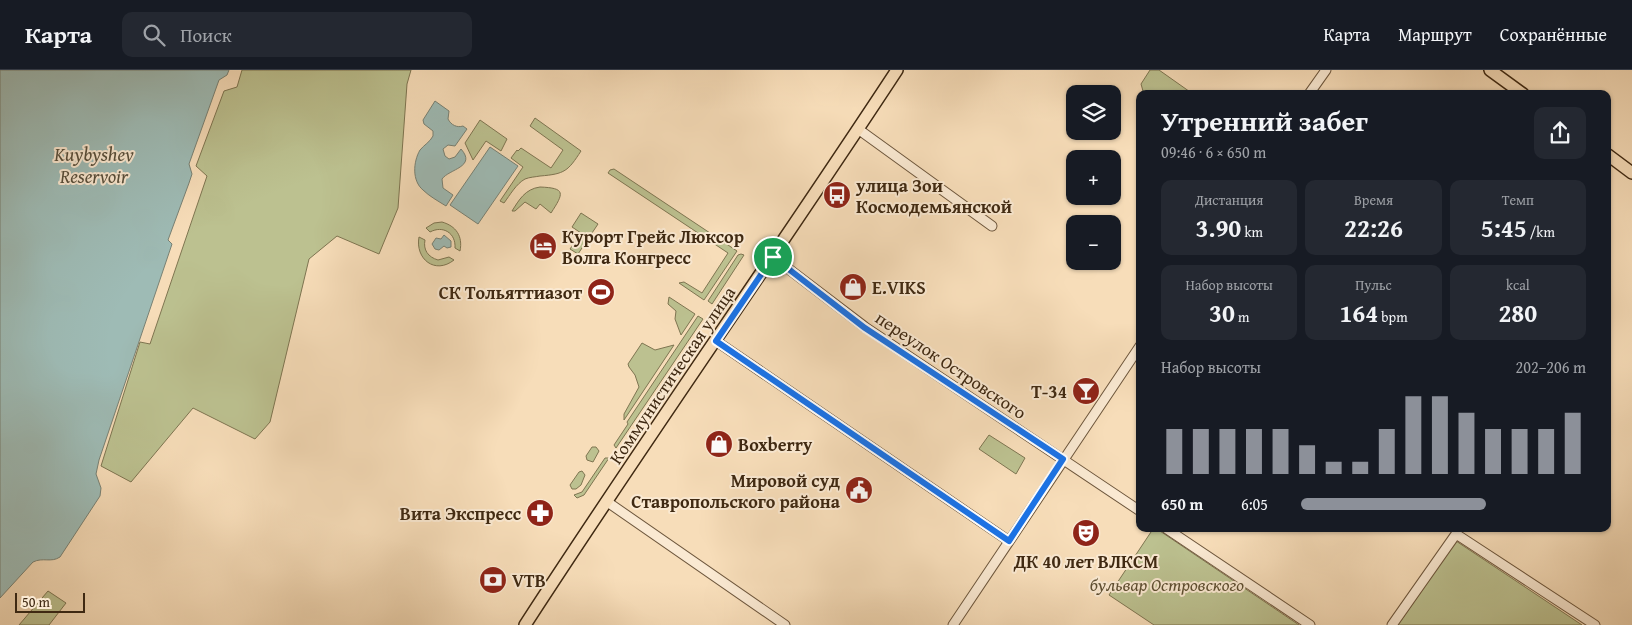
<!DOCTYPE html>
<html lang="ru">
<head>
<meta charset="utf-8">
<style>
  body { margin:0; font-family:"Gentium Book Plus",serif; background:#242831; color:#f1f3f6; height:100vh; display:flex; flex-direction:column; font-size:19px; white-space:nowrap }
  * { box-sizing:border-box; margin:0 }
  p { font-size:16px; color:#9ea1a6 }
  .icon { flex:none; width:28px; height:28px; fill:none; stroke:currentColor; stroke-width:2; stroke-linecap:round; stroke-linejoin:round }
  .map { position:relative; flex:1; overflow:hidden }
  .side { position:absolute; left:1136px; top:20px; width:475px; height:442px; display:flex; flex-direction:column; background:#171b24; border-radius:10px; box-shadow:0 1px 4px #0004 }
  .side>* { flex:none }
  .buttons { position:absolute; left:1066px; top:15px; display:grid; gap:10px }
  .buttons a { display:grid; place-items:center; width:55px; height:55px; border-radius:10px; background:#171b24; box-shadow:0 1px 4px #0004; font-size:25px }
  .scale { position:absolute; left:15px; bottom:12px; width:70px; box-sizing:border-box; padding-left:5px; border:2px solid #3f2912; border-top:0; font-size:14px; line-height:18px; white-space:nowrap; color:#3f2912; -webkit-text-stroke:4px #fae9d2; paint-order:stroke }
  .pin { position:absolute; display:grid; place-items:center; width:42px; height:42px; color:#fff; margin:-21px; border:2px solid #fff; border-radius:50%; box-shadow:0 1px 5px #0007 }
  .round { display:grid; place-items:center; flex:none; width:52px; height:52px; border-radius:10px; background:#242831 }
  .summary { display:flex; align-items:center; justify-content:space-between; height:85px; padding:0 25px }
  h1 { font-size:28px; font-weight:700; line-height:38px }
  .stats { display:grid; grid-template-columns:repeat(3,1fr); gap:8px; height:85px; padding:5px 25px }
  .stats div { display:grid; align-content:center; border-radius:10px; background:#242831; text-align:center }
  .stats b { font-size:25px; font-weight:700 }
  .stats small { font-size:14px; font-weight:400 }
  .stats p { font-size:14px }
  .chart { height:140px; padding:10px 25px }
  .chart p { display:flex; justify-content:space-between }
  .chart svg { width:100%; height:90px; margin-top:5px; stroke:#8c9099; stroke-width:6 }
  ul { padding:0 25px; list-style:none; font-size:16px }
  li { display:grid; grid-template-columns:80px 60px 1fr; align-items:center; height:38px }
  li i { height:12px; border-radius:6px; background:#8c9099 }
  header { display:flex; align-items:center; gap:30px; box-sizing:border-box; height:70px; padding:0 25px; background:#171b24; border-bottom:1px solid #363941 }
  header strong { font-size:24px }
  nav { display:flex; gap:28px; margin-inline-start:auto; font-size:18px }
  .search { width:350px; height:45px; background:#242831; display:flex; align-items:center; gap:12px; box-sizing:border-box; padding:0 18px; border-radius:10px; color:#9ea1a6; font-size:19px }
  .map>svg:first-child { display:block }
</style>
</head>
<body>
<header>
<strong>Карта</strong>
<div class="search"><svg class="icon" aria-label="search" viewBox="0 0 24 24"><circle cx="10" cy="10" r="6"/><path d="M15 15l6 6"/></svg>Поиск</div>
<nav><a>Карта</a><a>Маршрут</a><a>Сохранённые</a></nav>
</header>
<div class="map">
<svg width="1632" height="555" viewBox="0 0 1632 555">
  <rect width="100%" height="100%" fill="#f7ddb9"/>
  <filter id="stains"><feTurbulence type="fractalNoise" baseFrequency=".004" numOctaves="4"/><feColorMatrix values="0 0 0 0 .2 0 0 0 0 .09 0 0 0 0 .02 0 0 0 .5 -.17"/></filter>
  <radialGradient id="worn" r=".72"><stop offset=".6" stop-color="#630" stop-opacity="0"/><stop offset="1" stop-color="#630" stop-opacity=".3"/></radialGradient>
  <!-- green -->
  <g fill="#bcc190" stroke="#7e7551">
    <polygon points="242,0 411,0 407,14 398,138 379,184 337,166 309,189 270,352 255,369 193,338 131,412 101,396 140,272 150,274 207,106 196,96 224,21 237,17"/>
    <polygon points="1150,0 1159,0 1193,24 1148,24 1143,21 1141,14"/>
    <path d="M535,48L581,81C568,101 565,104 540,106C535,107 530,107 525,109C516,114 510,125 504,133L500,131L523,97L511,88L517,80L518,81L521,78L551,98L563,80L530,56Z"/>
    <polygon points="480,50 507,69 501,81 486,71 473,90 465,73"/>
    <polygon points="614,99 737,181 704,230 679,213 684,212 702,223 728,183 608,103 610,100"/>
    <path d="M540,117C566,118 564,123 551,143L540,134L536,139L525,132L515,141H512C519,130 525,119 540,117Z"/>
    <polygon points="581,143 598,154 578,184 570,179 581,163 572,157"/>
    <path d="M442,152C456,156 463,166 460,181L455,178C456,163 443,155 430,162L426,158L434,153Z"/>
    <path d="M419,167L425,170C423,180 428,187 438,190L449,187L454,190C435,205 415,189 419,167Z"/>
    <polygon points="741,184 744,185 712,234 708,231 738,185"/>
    <polygon points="669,227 695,244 681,265 675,249 676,241 668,234"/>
    <polygon points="698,246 703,249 616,378 614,375 628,354 627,352"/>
    <polygon points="642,273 655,280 674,275 624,350 624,344 639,317 635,305 629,297 628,294"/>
    <polygon points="989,365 1025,388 1016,404 979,379"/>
    <polygon points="592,377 596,377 599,381 593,392 587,390 586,386"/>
    <polygon points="605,388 609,388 584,425 577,428 574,425 582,422"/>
    <polygon points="582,401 585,405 581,415 576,419 572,419 570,415 579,402"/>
    <polygon points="1153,459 1157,459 1299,555 1154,555 1109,525"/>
    <polygon points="1456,471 1582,555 1398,555"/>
    <polygon points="48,521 66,533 49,555 19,555"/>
  </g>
  <!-- water -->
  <g fill="#9ebbb5" stroke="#788174">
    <path d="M0,0H229L227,5L219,10L189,94L192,104L189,113L168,170L172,174L171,177L99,390L96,404L101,418L100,426L60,487C51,493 43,487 33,492L0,528Z"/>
    <path d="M435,31L449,41L448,49C451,55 457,58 463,56L467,59L455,76L448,75L443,79L445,86L449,89L455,87L461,79C477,97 449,99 442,109L443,118L453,125L446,136C438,131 429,126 423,120C412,111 413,92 420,80C424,75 430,72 433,66V61L424,54L423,50Z"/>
    <polygon points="490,77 518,96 478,154 450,135"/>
    <polygon points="444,165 451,171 451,177 447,178 444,176 439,180 435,179 432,174 436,168 441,169"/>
  </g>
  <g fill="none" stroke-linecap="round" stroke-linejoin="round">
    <!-- minor casing -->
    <g stroke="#6d563c" stroke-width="11">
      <g id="minor">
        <polyline points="1309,24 1326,0"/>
        <polyline points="858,59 992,156"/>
        <polyline points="773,187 865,257 1140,441"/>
        <polyline points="716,271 1009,471"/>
        <polyline points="606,431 785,555"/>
        <polyline points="1167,459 1310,555"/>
        <polyline points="953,555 1140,276"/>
        <polyline points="1392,555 1456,464 1595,555"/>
      </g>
    </g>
    <!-- major casing -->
    <g stroke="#3f2912" stroke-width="14">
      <g id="major">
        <polyline points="1490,0 1523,24"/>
        <polyline points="1608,85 1632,103"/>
        <path d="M525,555C646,368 775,186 897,0"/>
      </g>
    </g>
    <!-- minor -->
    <use href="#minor" stroke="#fae9d2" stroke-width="9"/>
    <!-- major -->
    <use href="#major" stroke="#f7ddb9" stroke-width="11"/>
  </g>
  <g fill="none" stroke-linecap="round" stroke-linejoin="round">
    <!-- route casing -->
    <g stroke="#fff" stroke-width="10">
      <polygon id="route" points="773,187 865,258 1063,389 1009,471 716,271"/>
    </g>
    <!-- route -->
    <use href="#route" stroke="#1a73e8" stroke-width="6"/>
  </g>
  <!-- icons -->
  <defs>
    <g id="bus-disc" transform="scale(1.4375)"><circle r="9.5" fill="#8f2418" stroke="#fae9d2"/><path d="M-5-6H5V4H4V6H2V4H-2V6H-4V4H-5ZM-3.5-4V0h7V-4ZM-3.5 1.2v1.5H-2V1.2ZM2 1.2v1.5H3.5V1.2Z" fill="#fff"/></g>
    <g id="hotel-disc" transform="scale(1.4375)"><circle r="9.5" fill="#8f2418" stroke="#fae9d2"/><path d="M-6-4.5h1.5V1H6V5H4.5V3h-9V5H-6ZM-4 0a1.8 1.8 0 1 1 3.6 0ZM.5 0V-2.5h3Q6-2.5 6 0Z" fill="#fff"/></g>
    <g id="shop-disc" transform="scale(1.4375)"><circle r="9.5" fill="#8f2418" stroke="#fae9d2"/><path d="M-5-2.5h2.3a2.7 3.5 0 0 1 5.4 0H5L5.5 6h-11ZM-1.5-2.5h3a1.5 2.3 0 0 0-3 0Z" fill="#fff"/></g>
    <g id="stadium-disc" transform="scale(1.4375)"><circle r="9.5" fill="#8f2418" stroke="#fae9d2"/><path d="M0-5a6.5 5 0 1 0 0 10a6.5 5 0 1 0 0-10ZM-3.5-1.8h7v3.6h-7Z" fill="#fff"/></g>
    <g id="bar-disc" transform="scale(1.4375)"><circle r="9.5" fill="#8f2418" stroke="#fae9d2"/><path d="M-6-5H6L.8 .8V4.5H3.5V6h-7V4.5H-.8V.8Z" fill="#fff"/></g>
    <g id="civic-disc" transform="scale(1.4375)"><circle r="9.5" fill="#8f2418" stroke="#fae9d2"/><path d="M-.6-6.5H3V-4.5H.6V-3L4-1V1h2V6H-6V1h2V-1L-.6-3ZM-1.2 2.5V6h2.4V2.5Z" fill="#fff"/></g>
    <g id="pharmacy-disc" transform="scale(1.4375)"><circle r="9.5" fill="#8f2418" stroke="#fae9d2"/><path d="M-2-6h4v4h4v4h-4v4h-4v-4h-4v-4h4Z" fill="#fff"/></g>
    <g id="theatre-disc" transform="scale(1.4375)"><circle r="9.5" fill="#8f2418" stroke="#fae9d2"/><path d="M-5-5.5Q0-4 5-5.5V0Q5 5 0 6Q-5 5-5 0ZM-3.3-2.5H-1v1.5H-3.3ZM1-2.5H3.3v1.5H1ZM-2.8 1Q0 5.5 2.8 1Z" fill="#fff"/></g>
    <g id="bank-disc" transform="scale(1.4375)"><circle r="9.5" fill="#8f2418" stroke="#fae9d2"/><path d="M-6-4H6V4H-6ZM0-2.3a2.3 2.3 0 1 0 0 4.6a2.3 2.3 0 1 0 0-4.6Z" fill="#fff"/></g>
  </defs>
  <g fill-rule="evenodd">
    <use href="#bus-disc" x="837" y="125"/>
    <use href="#hotel-disc" x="543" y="176"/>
    <use href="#shop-disc" x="853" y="217"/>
    <use href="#stadium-disc" x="601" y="222"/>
    <use href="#bar-disc" x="1086" y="321"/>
    <use href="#shop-disc" x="719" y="374"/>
    <use href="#civic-disc" x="859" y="420"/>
    <use href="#pharmacy-disc" x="540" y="443"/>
    <use href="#theatre-disc" x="1086" y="463"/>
    <use href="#bank-disc" x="493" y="510"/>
  </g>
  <g text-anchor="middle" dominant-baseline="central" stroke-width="4" stroke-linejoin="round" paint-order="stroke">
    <!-- poi labels -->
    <g font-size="18" font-weight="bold" fill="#3f2912" stroke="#fae9d2" text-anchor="start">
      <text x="856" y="115">улица Зои<tspan x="856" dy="21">Космодемьянской</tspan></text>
      <text x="562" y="166">Курорт Грейс Люксор<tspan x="562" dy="21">Волга Конгресс</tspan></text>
      <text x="872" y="217">E.VIKS</text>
      <text x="582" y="222" text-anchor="end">СК Тольяттиазот</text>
      <text x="1067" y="321" text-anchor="end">Т-34</text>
      <text x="738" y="374">Boxberry</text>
      <text x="840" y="410" text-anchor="end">Мировой суд<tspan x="840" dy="21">Ставропольского района</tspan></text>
      <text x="521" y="443" text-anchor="end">Вита Экспресс</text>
      <text x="1086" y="491" text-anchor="middle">ДК 40 лет ВЛКСМ</text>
      <text x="512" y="510">VTB</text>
    </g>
    <!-- street labels -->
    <g font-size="18" fill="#3f2912" stroke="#fae9d2">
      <text transform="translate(951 295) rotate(34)">переулок Островского</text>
      <text transform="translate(672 305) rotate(-56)">Коммунистическая улица</text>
    </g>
    <!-- park labels -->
    <g font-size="18" font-style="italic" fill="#5e4f32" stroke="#fae9d2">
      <text x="1167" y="514">бульвар Островского</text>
    </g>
    <!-- water labels -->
    <g font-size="19" font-style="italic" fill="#574e3b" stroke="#fae9d2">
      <text x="94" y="84">Kuybyshev<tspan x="94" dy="22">Reservoir</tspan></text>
    </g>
  </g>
  <rect width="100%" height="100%" filter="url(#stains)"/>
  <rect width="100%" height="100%" fill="url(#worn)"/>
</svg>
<div class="buttons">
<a><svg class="icon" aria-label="layers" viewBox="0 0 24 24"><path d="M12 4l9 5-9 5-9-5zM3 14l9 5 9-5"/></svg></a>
<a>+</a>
<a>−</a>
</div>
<div class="scale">50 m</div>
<div class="pin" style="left:773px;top:187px;background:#1e9e55"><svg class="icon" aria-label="arrive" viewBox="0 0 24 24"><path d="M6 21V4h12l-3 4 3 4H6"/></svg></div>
<section class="side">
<div class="summary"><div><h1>Утренний забег</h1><p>09:46 · 6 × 650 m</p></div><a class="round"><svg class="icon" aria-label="share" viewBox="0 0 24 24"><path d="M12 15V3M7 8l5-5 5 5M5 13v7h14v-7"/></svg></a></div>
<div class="stats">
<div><p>Дистанция</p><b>3.90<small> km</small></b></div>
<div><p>Время</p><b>22:26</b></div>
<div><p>Темп</p><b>5:45<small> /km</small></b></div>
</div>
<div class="stats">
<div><p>Набор высоты</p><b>30<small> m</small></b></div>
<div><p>Пульс</p><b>164<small> bpm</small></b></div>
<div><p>kcal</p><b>280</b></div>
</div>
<div class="chart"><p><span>Набор высоты</span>202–206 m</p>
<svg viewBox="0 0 160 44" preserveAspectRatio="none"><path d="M5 44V22M15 44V22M25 44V22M35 44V22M45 44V22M55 44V30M65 44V38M75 44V38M85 44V22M95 44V6M105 44V6M115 44V14M125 44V22M135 44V22M145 44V22M155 44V14"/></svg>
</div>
<ul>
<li><b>650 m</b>6:05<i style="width:65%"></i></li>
</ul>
</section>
</div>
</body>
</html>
